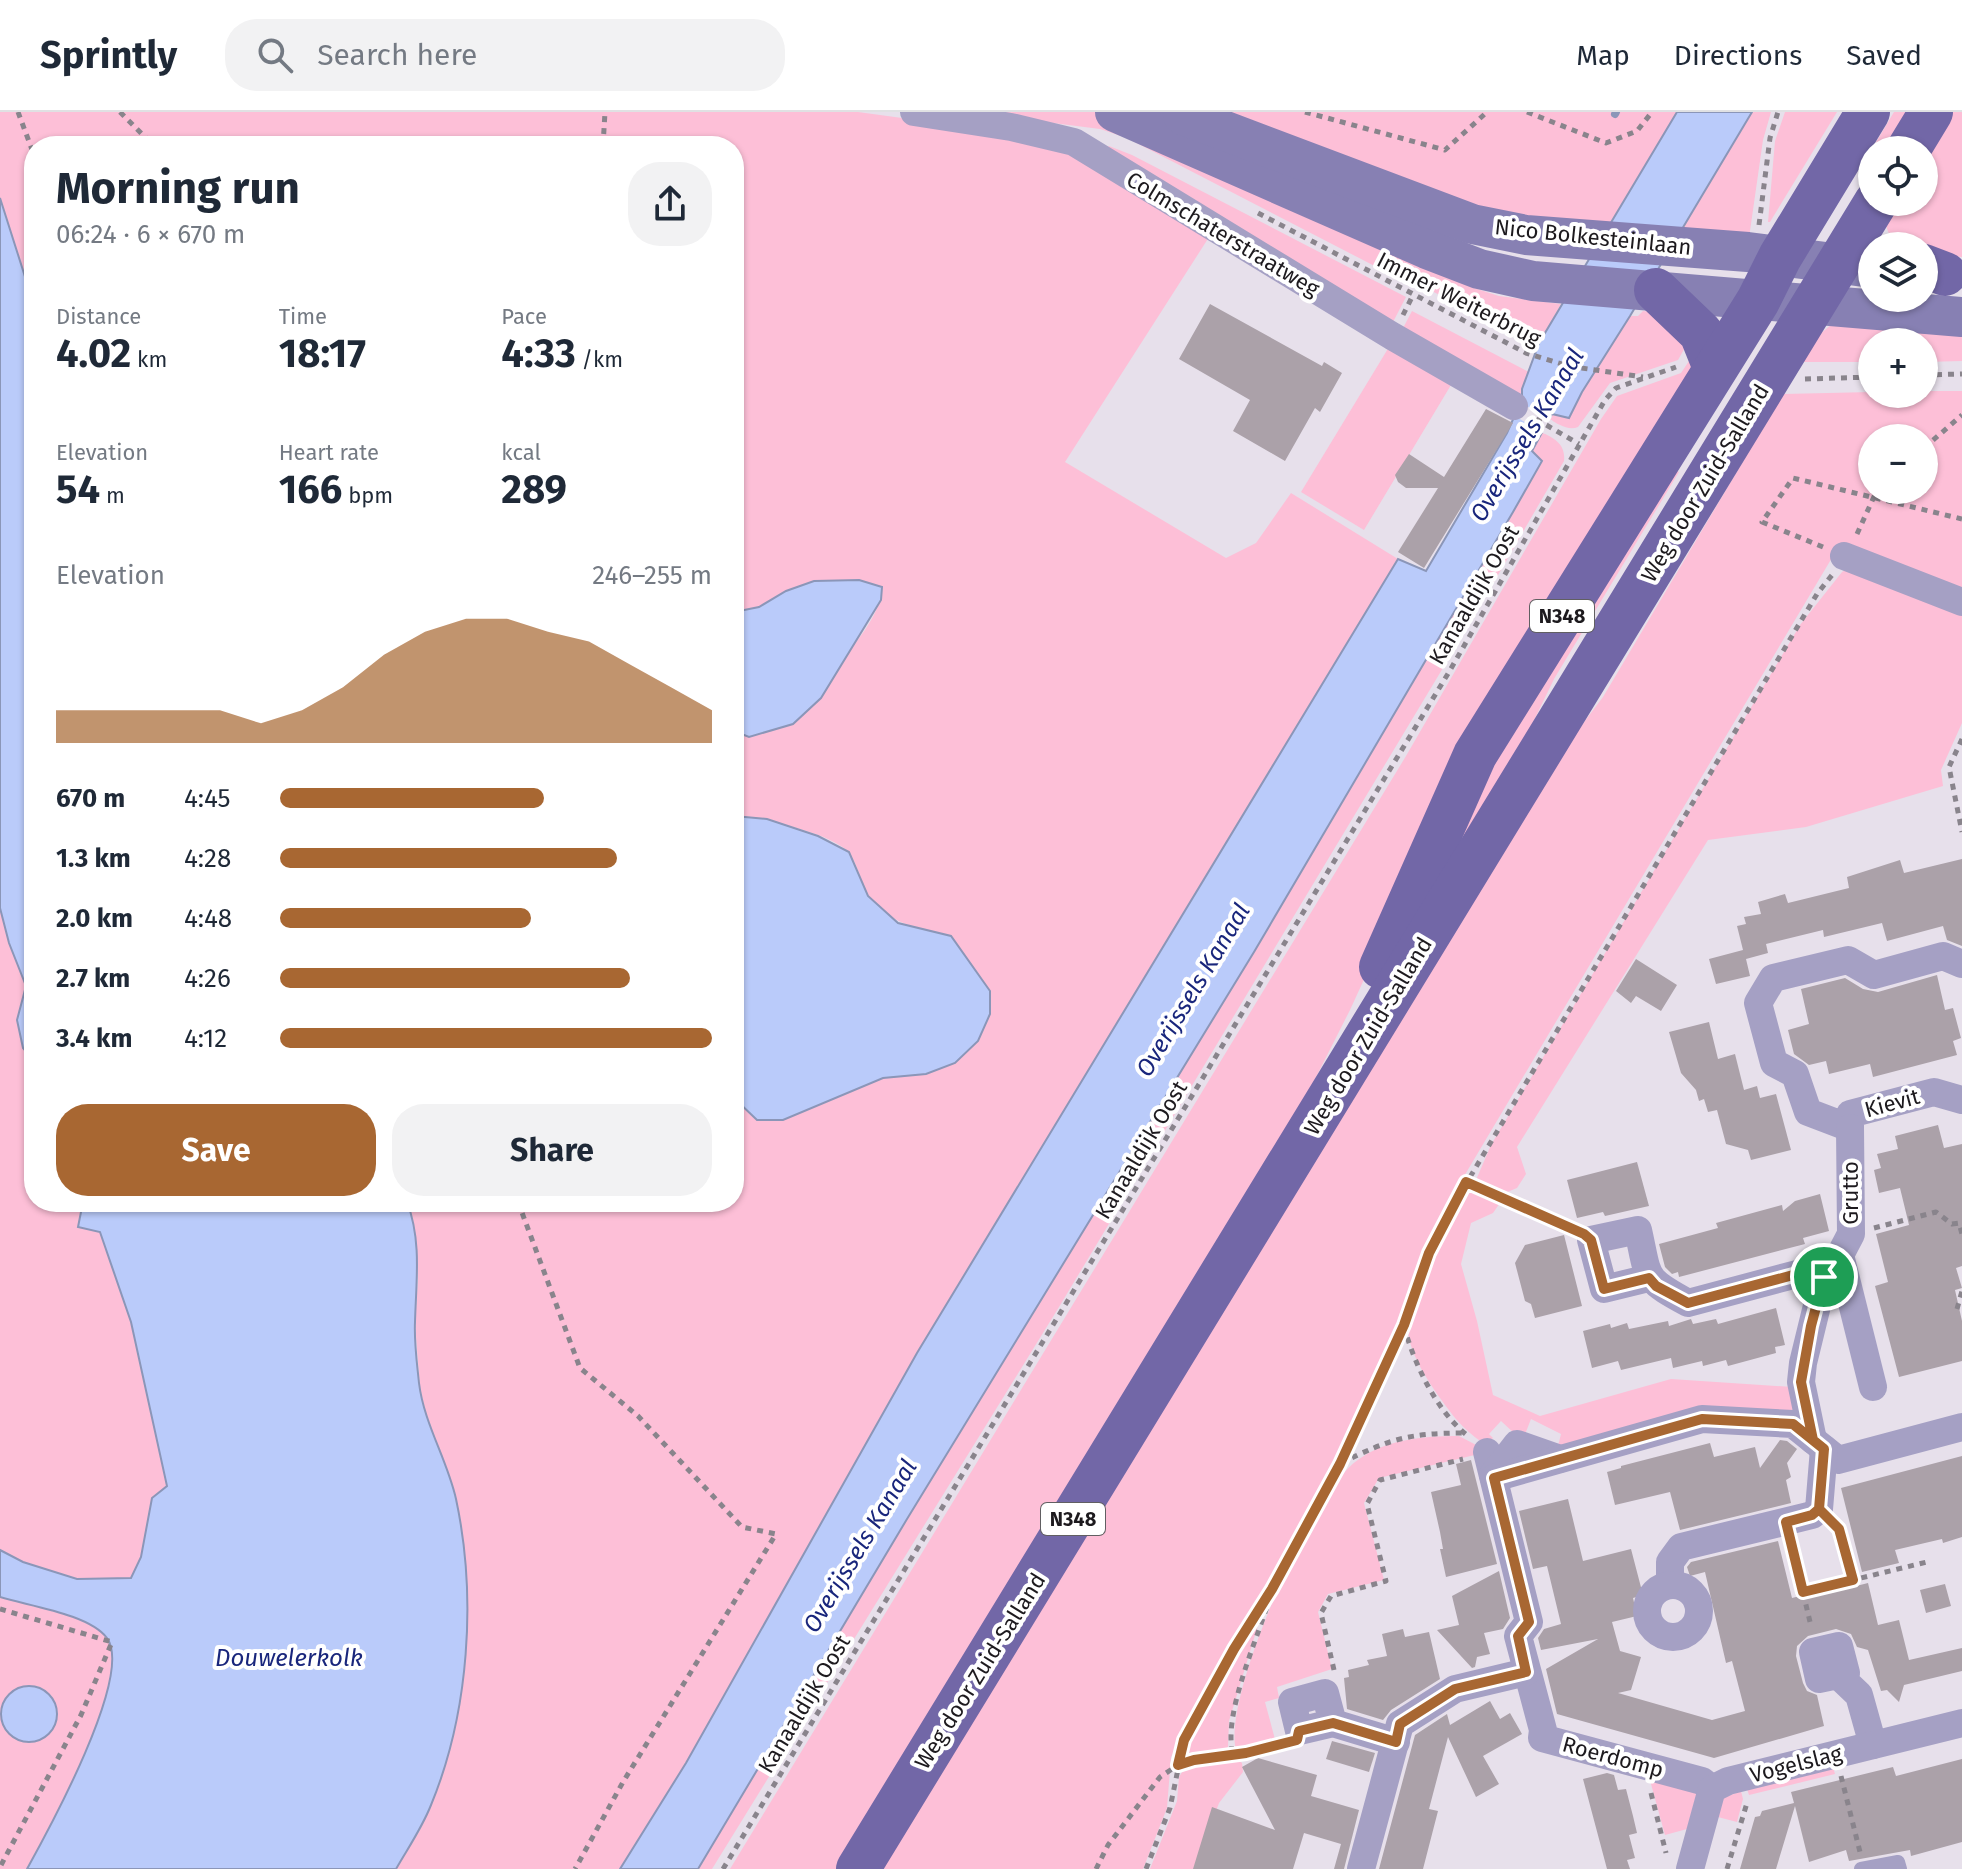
<!DOCTYPE html>
<html lang="en">
<head>
<meta charset="utf-8">
<style>
  body { margin:0; font-family:"Fira Sans",sans-serif; background:#f2f2f3; color:#1f2937; height:100vh; display:flex; flex-direction:column; font-size:30px; white-space:nowrap }
  * { box-sizing:border-box; margin:0 }
  p { font-size:26px; color:#747a83 }
  .icon { flex:none; width:44px; height:44px; fill:none; stroke:currentColor; stroke-width:2; stroke-linecap:round; stroke-linejoin:round }
  .map { position:relative; flex:1; overflow:hidden }
  .drawer { position:absolute; left:24px; top:24px; width:720px; height:1076px; display:flex; flex-direction:column; background:#fff; border-radius:32px; box-shadow:0 2px 6px #0004 }
  .drawer>* { flex:none }
  .tools { position:absolute; left:1858px; top:24px; display:grid; gap:16px }
  .tools a { display:grid; place-items:center; width:80px; height:80px; border-radius:50%; background:#fff; box-shadow:0 2px 6px #0004; font-size:40px }
  .pin { position:absolute; display:grid; place-items:center; width:68px; height:68px; color:#fff; margin:-34px; border:4px solid #fff; border-radius:50%; box-shadow:0 2px 8px #0007 }
  .round { display:grid; place-items:center; flex:none; width:84px; height:84px; border-radius:32px; background:#f2f2f3 }
  .headline { display:flex; align-items:center; justify-content:space-between; height:136px; padding:0 32px }
  h1 { font-size:44px; font-weight:700; line-height:60px }
  .stats { display:grid; grid-template-columns:repeat(3,1fr); gap:12px; height:136px; padding:8px 32px }
  .stats div { display:grid; align-content:center }
  .stats b { font-size:40px; font-weight:700 }
  .stats small { font-size:22px; font-weight:400 }
  .stats p { font-size:22px }
  .chart { height:224px; padding:16px 32px }
  .chart p { display:flex; justify-content:space-between }
  .chart svg { width:100%; height:144px; margin-top:8px; fill:#a86732; opacity:.7 }
  .primary-button { display:flex; gap:16px; margin-top:auto; padding:16px 32px }
  .primary-button a { flex:1; height:92px; border-radius:32px; background:#a86732; color:#fff; font-size:32px; font-weight:700; line-height:92px; text-align:center }
  .primary-button a+a { background:#f2f2f3; color:#1f2937 }
  ul { padding:0 32px; list-style:none; font-size:26px }
  li { display:grid; grid-template-columns:128px 96px 1fr; align-items:center; height:60px }
  li i { height:20px; border-radius:10px; background:#a86732 }
  header { display:flex; align-items:center; gap:48px; box-sizing:border-box; height:112px; padding:0 40px; background:#fff; border-bottom:2px solid #e0e1e3 }
  header strong { font-size:38px }
  nav { display:flex; gap:44px; margin-inline-start:auto; font-size:28px }
  .search { width:560px; height:72px; background:#f2f2f3; display:flex; align-items:center; gap:20px; box-sizing:border-box; padding:0 28px; border-radius:32px; color:#747a83; font-size:30px }
  .map>svg:first-child { display:block }
</style>
</head>
<body>
<header>
<strong>Sprintly</strong>
<div class="search"><svg class="icon" aria-label="search" viewBox="0 0 24 24"><circle cx="10" cy="10" r="6"/><path d="M15 15l6 6"/></svg>Search here</div>
<nav><a>Map</a><a>Directions</a><a>Saved</a></nav>
</header>
<div class="map">
<svg width="1962" height="1757" viewBox="0 0 1962 1757">
  <rect width="100%" height="100%" fill="#e7e0eb"/>
  <!-- green -->
  <g fill="#fdbfd7" fill-rule="evenodd">
    <path d="M0,0H858L990,18L1049,30L1211,122L1065,350L1226,446L1256,431L1291,381L1398,447L917,1241L686,1651L620,1757H396L419,1720L432,1691L450,1635L466,1543L468,1485L420,1276L415,1211L418,1168L413,1107L407,1090H734V986L757,1008L825,989L883,966L897,963L951,824C919,816 885,812 867,781C860,769 858,752 849,741C833,721 760,706 734,704V619L750,625C789,592 879,530 882,475L786,479L759,495L734,500V34H34V193L0,86Z"/>
    <polygon points="966,0 1101,0 1471,175 1499,184 1561,192 1539,231 1508,218 1424,175 1421,178 1127,26 1100,17"/>
    <polygon points="1203,0 1677,0 1607,116 1531,113"/>
    <polygon points="1752,0 1771,0 1763,28 1749,126 1680,121"/>
    <polygon points="1785,0 1837,0 1770,110 1768,110 1775,29"/>
    <polygon points="1894,0 1912,0 1890,38 1872,38 1872,50 1866,47"/>
    <path d="M1941,0H1962V145L1924,142V134H1900C1885,123 1883,107 1886,90H1924V38Z"/>
    <polygon points="1109,34 1132,43 1406,185 1392,212 1107,36"/>
    <polygon points="1412,199 1529,260 1522,277 1522,286 1402,218"/>
    <path d="M1643,199L1661,201L1692,223L1678,248L1610,271L1578,315C1568,319 1558,312 1549,307L1552,302L1569,306L1582,280L1630,204H1638Z"/>
    <polygon points="1962,212 1962,249 1924,250 1924,230 1872,230 1872,250 1801,250 1820,222 1831,213"/>
    <polygon points="1389,235 1451,273 1364,418 1301,380"/>
    <polygon points="1695,240 1698,251 1416,754 1350,898 1276,1044 842,1757 730,1757 1406,644 1601,307 1617,284 1681,261"/>
    <path d="M1924,279H1962V484L1839,434L1463,1066L1429,1131L1400,1214L1363,1298L1171,1645L1167,1696L1143,1757H877L1538,671L1603,585L1783,282L1872,280V282H1924ZM1872,326H1924V378H1872Z"/>
    <path d="M1541,320C1554,326 1566,332 1564,349L1476,501L1059,1195L712,1757H698L907,1407L1254,840L1513,400L1542,349L1532,340Z"/>
    <polygon points="1667,353 1679,360 1554,567 1510,658 1453,755 1484,655"/>
    <polygon points="1852,454 1962,498 1962,611 1941,658 1943,674 1806,715 1708,728 1517,1035 1526,1062 1517,1076 1505,1081 1476,1068 1491,1033 1800,513 1842,460"/>
    <polygon points="0,796 9,832 26,874 17,908 23,936 34,949 34,1090 83,1090 78,1115 100,1120 131,1210 167,1374 152,1386 141,1445 131,1466 77,1467 23,1450 0,1438"/>
    <path d="M1467,1072L1502,1088L1493,1101L1471,1111L1461,1152L1477,1209L1493,1283L1540,1304L1671,1267L1793,1275L1796,1296L1784,1303L1557,1338L1561,1322L1531,1307L1524,1325L1515,1322L1501,1309L1489,1322L1493,1326L1486,1333C1464,1318 1455,1307 1440,1286C1428,1269 1413,1246 1409,1226C1401,1190 1449,1106 1467,1072Z"/>
    <path d="M1459,1324L1480,1335L1483,1341L1379,1366L1364,1391L1384,1468L1328,1482L1318,1500L1332,1557L1277,1575L1279,1586L1265,1590L1276,1631L1242,1640L1236,1638C1222,1585 1311,1385 1355,1350C1385,1327 1423,1324 1459,1324Z"/>
    <path d="M0,1485C29,1494 89,1502 107,1526C134,1563 48,1719 27,1757H0ZM37,1574L52,1585L16,1627L3,1614Z"/>
    <path d="M1262,1500L1229,1609L1228,1635C1218,1643 1194,1647 1182,1642C1195,1599 1238,1539 1262,1500Z"/>
    <polygon points="1235,1645 1242,1651 1243,1660 1219,1691 1194,1757 1150,1757 1177,1689 1179,1665 1184,1657 1210,1648"/>
    <polygon points="1833,1655 1835,1662 1749,1683 1747,1677"/>
    <polygon points="1648,1661 1697,1680 1687,1717 1665,1723"/>
    <polygon points="1741,1679 1743,1687 1737,1710 1714,1704 1723,1686"/>
  </g>
  <!-- water -->
  <g fill="#bacbfa" stroke="#8b96b8" stroke-width="2">
    <polygon points="1677,0 1752,0 1630,204 1582,280 1569,306 1552,302 1532,339 1542,349 1513,400 1254,840 907,1407 698,1757 620,1757 686,1651 917,1241 1398,447 1426,459 1507,321 1522,287 1522,277 1539,231"/>
    <polygon points="0,86 34,193 34,949 23,936 17,908 26,874 9,831 0,796"/>
    <polygon points="859,468 882,475 881,488 821,586 793,612 749,625 734,619 734,500 759,495 786,479 814,469"/>
    <polygon points="734,704 767,707 818,724 849,740 868,784 898,811 951,824 990,879 990,902 978,929 955,951 926,962 883,966 783,1008 757,1008 734,986"/>
    <path d="M83,1090H407C422,1129 416,1170 415,1210C414,1231 417,1251 419,1271C424,1312 447,1347 456,1387C477,1485 469,1601 431,1693C422,1716 408,1736 396,1757H27C48,1719 134,1563 107,1526C89,1502 29,1494 0,1485V1438L23,1450L77,1467L131,1466L141,1445L152,1386L167,1374L131,1210L100,1120L78,1115Z"/>
    <circle cx="29" cy="1602" r="28"/>
  </g>
  <!-- pier -->
  <polygon fill="#e7e0eb" points="1518,289 1553,309 1545,322 1511,302"/>
  <g fill="none" stroke-linecap="round" stroke-linejoin="round">
    <!-- stream -->
    <polyline stroke="#8b96b8" stroke-width="8" points="1615,2 1616,0"/>
  </g>
  <!-- building -->
  <g fill="#aba1a9">
    <polygon points="1210,192 1322,254 1324,250 1342,261 1320,300 1315,296 1285,349 1233,319 1250,288 1179,247"/>
    <polygon points="1486,297 1513,311 1424,456 1398,440 1438,376 1406,376 1398,370 1395,363 1409,342 1444,365"/>
    <polygon points="1962,747 1962,834 1947,828 1943,814 1887,829 1882,811 1824,825 1823,818 1766,832 1768,841 1746,847 1750,864 1716,872 1709,847 1743,838 1737,814 1746,812 1744,805 1761,802 1758,790 1785,782 1788,791 1849,776 1847,765 1900,748 1904,761"/>
    <polygon points="1636,847 1677,873 1661,899 1636,884 1631,891 1616,879"/>
    <polygon points="1937,863 1945,898 1953,896 1961,926 1953,929 1957,943 1873,965 1870,952 1829,962 1826,949 1809,953 1794,942 1788,918 1809,912 1801,877 1845,866 1863,877 1878,880"/>
    <polygon points="1709,910 1718,947 1735,942 1744,978 1757,974 1760,986 1776,982 1791,1038 1751,1048 1748,1038 1726,1032 1717,998 1708,1000 1704,987 1699,989 1696,978 1681,961 1669,920"/>
    <polygon points="1938,1013 1944,1036 1962,1032 1962,1154 1956,1156 1962,1176 1955,1178 1962,1209 1962,1249 1899,1265 1875,1174 1888,1170 1876,1122 1909,1113 1900,1076 1879,1081 1874,1058 1881,1056 1877,1042 1898,1037 1895,1024"/>
    <polygon points="1637,1050 1649,1094 1605,1104 1603,1100 1577,1106 1567,1068"/>
    <polygon points="1820,1082 1829,1119 1803,1126 1805,1132 1679,1165 1678,1160 1672,1162 1665,1155 1659,1132 1718,1116 1716,1111 1782,1093 1783,1099 1795,1089"/>
    <polygon points="1564,1123 1582,1194 1535,1206 1531,1192 1525,1189 1515,1151 1525,1133"/>
    <polygon points="1776,1196 1785,1233 1775,1235 1776,1241 1728,1254 1726,1248 1703,1254 1702,1249 1673,1256 1671,1246 1621,1258 1618,1249 1592,1256 1583,1219 1610,1212 1611,1216 1627,1211 1629,1217 1668,1209 1669,1214 1691,1207 1693,1212 1716,1207 1718,1212"/>
    <polygon points="1780,1328 1787,1329 1797,1337 1787,1351 1791,1365 1786,1368 1791,1391 1680,1418 1670,1380 1615,1393 1607,1360 1621,1356 1621,1354 1710,1331 1714,1345 1755,1335 1760,1356"/>
    <polygon points="1962,1344 1962,1425 1943,1431 1942,1427 1895,1438 1899,1451 1862,1460 1841,1376"/>
    <polygon points="1471,1348 1497,1452 1446,1465 1440,1437 1443,1437 1440,1420 1431,1380 1461,1373 1456,1352"/>
    <polygon points="1568,1387 1583,1449 1631,1437 1643,1483 1633,1486 1637,1504 1612,1510 1620,1539 1641,1545 1631,1578 1618,1581 1712,1608 1745,1599 1732,1549 1726,1551 1705,1460 1690,1464 1687,1455 1691,1450 1778,1429 1792,1486 1816,1480 1817,1484 1868,1471 1878,1513 1899,1508 1909,1548 1962,1536 1962,1559 1904,1573 1899,1590 1887,1578 1881,1579 1868,1538 1857,1535 1851,1522 1836,1517 1808,1524 1797,1534 1796,1544 1803,1571 1807,1579 1817,1583 1824,1614 1714,1646 1557,1602 1546,1557 1598,1527 1541,1538 1538,1526 1544,1517 1561,1512 1547,1454 1533,1457 1519,1399"/>
    <polygon points="1499,1459 1510,1506 1503,1517 1484,1521 1490,1542 1477,1545 1475,1555 1472,1556 1437,1518 1459,1513 1452,1484"/>
    <polygon points="1945,1472 1951,1494 1926,1501 1920,1478"/>
    <polygon points="1403,1517 1405,1525 1429,1520 1440,1567 1391,1598 1383,1608 1347,1597 1344,1566 1349,1565 1348,1558 1369,1553 1367,1548 1387,1544 1382,1522"/>
    <polygon points="1490,1589 1500,1607 1510,1601 1522,1622 1483,1644 1499,1672 1476,1685 1448,1625 1429,1697 1438,1699 1423,1757 1379,1757 1415,1623 1447,1602 1450,1613"/>
    <polygon points="1332,1629 1375,1641 1369,1660 1326,1647"/>
    <polygon points="1258,1646 1317,1663 1311,1684 1359,1698 1344,1757 1334,1757 1341,1732 1304,1721 1293,1757 1193,1757 1212,1695 1275,1718 1242,1655"/>
    <polygon points="1962,1647 1962,1730 1911,1744 1910,1738 1849,1749 1846,1738 1809,1750 1795,1694 1776,1757 1740,1757 1755,1705 1760,1704 1762,1699 1794,1691 1791,1680 1893,1655 1896,1664"/>
    <polygon points="1607,1661 1614,1663 1618,1678 1626,1677 1633,1704 1637,1721 1629,1723 1635,1746 1627,1748 1630,1757 1607,1757 1583,1667"/>
  </g>
  <g fill="none" stroke-linecap="round" stroke-linejoin="round">
    <!-- path -->
    <g stroke="#89848c" stroke-width="5" stroke-dasharray="6 6" stroke-linecap="butt">
      <polyline points="18,0 34,43"/>
      <polyline points="120,0 154,34"/>
      <polyline points="1305,0 1445,38 1487,0"/>
      <polyline points="1527,0 1606,31 1637,19 1652,0"/>
      <polyline points="603,34 605,0"/>
      <polyline points="1258,101 1526,241 1568,254 1643,265"/>
      <polyline points="1759,113 1770,26 1778,0"/>
      <polyline points="1403,203 1413,183"/>
      <polyline points="1924,263 1962,262"/>
      <polyline points="1805,267 1872,265"/>
      <polyline points="1536,307 1579,332"/>
      <polyline points="1924,336 1962,303"/>
      <polyline points="1857,422 1877,378"/>
      <polyline points="1823,435 1762,410 1793,366 1962,407"/>
      <polyline points="1962,627 1949,655 1962,720"/>
      <polyline points="1466,1070 1571,1116"/>
      <polyline points="518,1090 580,1256 638,1304 742,1415 776,1422 623,1670 575,1757"/>
      <polyline points="1874,1116 1936,1100 1952,1112 1959,1111 1962,1122"/>
      <polyline points="1957,1197 1962,1179"/>
      <path d="M1404,1214C1414,1252 1437,1300 1468,1324"/>
      <path d="M1341,1351C1390,1327 1409,1321 1464,1321"/>
      <polyline points="1836,1414 1853,1468"/>
      <polyline points="1792,1434 1811,1514"/>
      <polyline points="1803,1480 1927,1450"/>
      <polyline points="0,1497 112,1530 81,1603 0,1755"/>
      <polyline points="1334,1558 1321,1501 1331,1484 1386,1469 1367,1392 1380,1368 1463,1347"/>
      <polyline points="1233,1642 1279,1632"/>
      <polyline points="1841,1664 1860,1740"/>
      <polyline points="1651,1681 1666,1741"/>
      <polyline points="723,1757 1449,560 1605,288 1616,276 1676,255"/>
      <path d="M1096,1757L1108,1733L1160,1665L1178,1653L1233,1642C1222,1602 1259,1524 1271,1482"/>
      <polyline points="1146,1757 1170,1696 1184,1628 1234,1537 1272,1477 1340,1352 1404,1213 1429,1141 1454,1092 1817,482 1832,463"/>
      <polyline points="1727,1757 1747,1691"/>
    </g>
    <!-- lane -->
    <polyline stroke="#a5a0c4" stroke-width="14" points="1861,1757 1898,1750 1900,1757"/>
    <!-- street -->
    <g stroke="#a5a0c4" stroke-width="28">
      <polyline points="914,0 1011,15 1074,30 1392,224 1514,294"/>
      <polyline points="1844,444 1962,490"/>
      <polyline points="1962,852 1943,844 1874,863 1848,848 1773,866 1758,891 1774,951 1795,962 1808,1000 1850,1016 1850,1002 1934,980 1962,988"/>
      <polyline points="1840,1143 1873,1275"/>
      <path d="M1649,1166L1604,1177L1591,1128L1638,1118C1649,1167 1642,1166 1688,1191L1797,1162L1824,1165"/>
      <polyline points="1813,1328 1801,1270 1803,1251 1824,1165 1840,1143 1851,1122 1850,1016"/>
      <polyline points="1487,1340 1529,1510 1518,1524 1543,1618 1542,1626 1702,1669 1712,1677"/>
      <polyline points="1493,1363 1517,1332 1560,1347"/>
      <polyline points="1494,1366 1702,1307 1793,1312 1838,1348 1962,1315"/>
      <polyline points="1670,1472 1670,1450 1681,1435 1812,1403 1819,1397 1824,1337"/>
      <circle cx="1673" cy="1499" r="26"/>
      <polyline points="1838,1563 1846,1561 1839,1534 1813,1540 1819,1567 1838,1563 1859,1583 1873,1633"/>
      <polyline points="1333,1611 1325,1581 1292,1590 1299,1619 1333,1611 1396,1630"/>
      <polyline points="1361,1757 1400,1612 1455,1577 1526,1560"/>
      <polyline points="1690,1757 1712,1677 1728,1669 1962,1611"/>
    </g>
    <!-- secondary -->
    <g stroke="#8780b3" stroke-width="40">
      <polyline points="1115,0 1427,137 1479,157 1533,169 1962,205"/>
      <polyline points="1183,3 1472,112 1526,123 1748,140 1872,156"/>
    </g>
    <!-- primary -->
    <g stroke="#7267a7" stroke-width="44">
      <polyline points="1908,38 1931,0"/>
      <polyline points="1924,154 1945,162"/>
      <polyline points="1656,178 1701,221 1715,256"/>
      <polyline points="1381,855 1475,643 1758,189 1780,145 1868,0"/>
      <polyline points="858,1757 1876,90"/>
    </g>
  </g>
  <g fill="none" stroke-linecap="round" stroke-linejoin="round">
    <!-- route casing -->
    <g stroke="#fff" stroke-width="16">
      <polyline id="route" points="1824,1165 1797,1162 1688,1191 1656,1174 1649,1166 1604,1177 1591,1128 1584,1122 1466,1070 1429,1141 1404,1213 1340,1352 1272,1477 1234,1537 1184,1628 1178,1653 1194,1648 1246,1641 1297,1628 1299,1619 1333,1611 1396,1630 1400,1612 1455,1577 1526,1560 1518,1524 1529,1510 1494,1366 1702,1307 1793,1312 1824,1337 1819,1397 1812,1403 1786,1410 1803,1480 1853,1468 1839,1417 1819,1397 1824,1337 1813,1328 1801,1270 1811,1214 1824,1165"/>
    </g>
    <!-- route -->
    <use href="#route" stroke="#a86732" stroke-width="10"/>
  </g>
  <g text-anchor="middle" dominant-baseline="central" stroke-width="8" stroke-linejoin="round" paint-order="stroke">
    <!-- shield labels -->
    <g fill="#fff" stroke="#615f62" stroke-width="2">
      <rect x="1530" y="488" width="64" height="32" rx="6"/>
      <rect x="1041" y="1391" width="64" height="32" rx="6"/>
    </g>
    <g font-size="20" font-weight="bold" fill="#1d1a1e">
      <text x="1562" y="504">N348</text>
      <text x="1073" y="1407">N348</text>
    </g>
    <!-- street labels -->
    <g font-size="22" fill="#1d1a1e" stroke="#fff">
      <text transform="translate(1223 122) rotate(31)">Colmschaterstraatweg</text>
      <text transform="translate(1593 125) rotate(6)">Nico Bolkesteinlaan</text>
      <text transform="translate(1459 187) rotate(27)">Immer Weiterbrug</text>
      <text transform="translate(1705 371) rotate(-59)">Weg door Zuid-Salland</text>
      <text transform="translate(1474 483) rotate(-60)">Kanaaldijk Oost</text>
      <text transform="translate(1368 924) rotate(-59)">Weg door Zuid-Salland</text>
      <text transform="translate(1892 991) rotate(-15)">Kievit</text>
      <text transform="translate(1141 1038) rotate(-59)">Kanaaldijk Oost</text>
      <text transform="translate(1850 1081) rotate(-90)">Grutto</text>
      <text transform="translate(980 1559) rotate(-58)">Weg door Zuid-Salland</text>
      <text transform="translate(804 1592) rotate(-59)">Kanaaldijk Oost</text>
      <text transform="translate(1613 1645) rotate(15)">Roerdomp</text>
      <text transform="translate(1796 1652) rotate(-14)">Vogelslag</text>
    </g>
    <!-- water labels -->
    <g font-size="24" font-style="italic" fill="#19267c" stroke="#fff">
      <text transform="translate(1527 323) rotate(-59)">Overijssels Kanaal</text>
      <text transform="translate(1193 878) rotate(-59)">Overijssels Kanaal</text>
      <text transform="translate(860 1434) rotate(-59)">Overijssels Kanaal</text>
      <text x="289" y="1546">Douwelerkolk</text>
    </g>
  </g>
</svg>
<div class="tools">
<a><svg class="icon" aria-label="locate" viewBox="0 0 24 24"><circle cx="12" cy="12" r="6"/><path d="M12 2v4M12 18v4M2 12h4M18 12h4"/></svg></a>
<a><svg class="icon" aria-label="layers" viewBox="0 0 24 24"><path d="M12 4l9 5-9 5-9-5zM3 14l9 5 9-5"/></svg></a>
<a>+</a>
<a>−</a>
</div>
<div class="pin" style="left:1824px;top:1165px;background:#1e9e55"><svg class="icon" aria-label="arrive" viewBox="0 0 24 24"><path d="M6 21V4h12l-3 4 3 4H6"/></svg></div>
<section class="drawer">
<div class="headline"><div><h1>Morning run</h1><p>06:24 · 6 × 670 m</p></div><a class="round"><svg class="icon" aria-label="share" viewBox="0 0 24 24"><path d="M12 15V3M7 8l5-5 5 5M5 13v7h14v-7"/></svg></a></div>
<div class="stats">
<div><p>Distance</p><b>4.02<small> km</small></b></div>
<div><p>Time</p><b>18:17</b></div>
<div><p>Pace</p><b>4:33<small> /km</small></b></div>
</div>
<div class="stats">
<div><p>Elevation</p><b>54<small> m</small></b></div>
<div><p>Heart rate</p><b>166<small> bpm</small></b></div>
<div><p>kcal</p><b>289</b></div>
</div>
<div class="chart"><p><span>Elevation</span>246–255 m</p>
<svg viewBox="0 0 160 44" preserveAspectRatio="none"><path d="M0 44V34L10 34L20 34L30 34L40 34L50 38L60 34L70 27L80 17L90 10L100 6L110 6L120 10L130 13L140 20L150 27L160 34V44z"/></svg>
</div>
<ul>
<li><b>670 m</b>4:45<i style="width:61%"></i></li>
<li><b>1.3 km</b>4:28<i style="width:78%"></i></li>
<li><b>2.0 km</b>4:48<i style="width:58%"></i></li>
<li><b>2.7 km</b>4:26<i style="width:81%"></i></li>
<li><b>3.4 km</b>4:12<i style="width:100%"></i></li>
</ul>
<div class="primary-button"><a>Save</a><a>Share</a></div>
</section>
</div>
</body>
</html>
